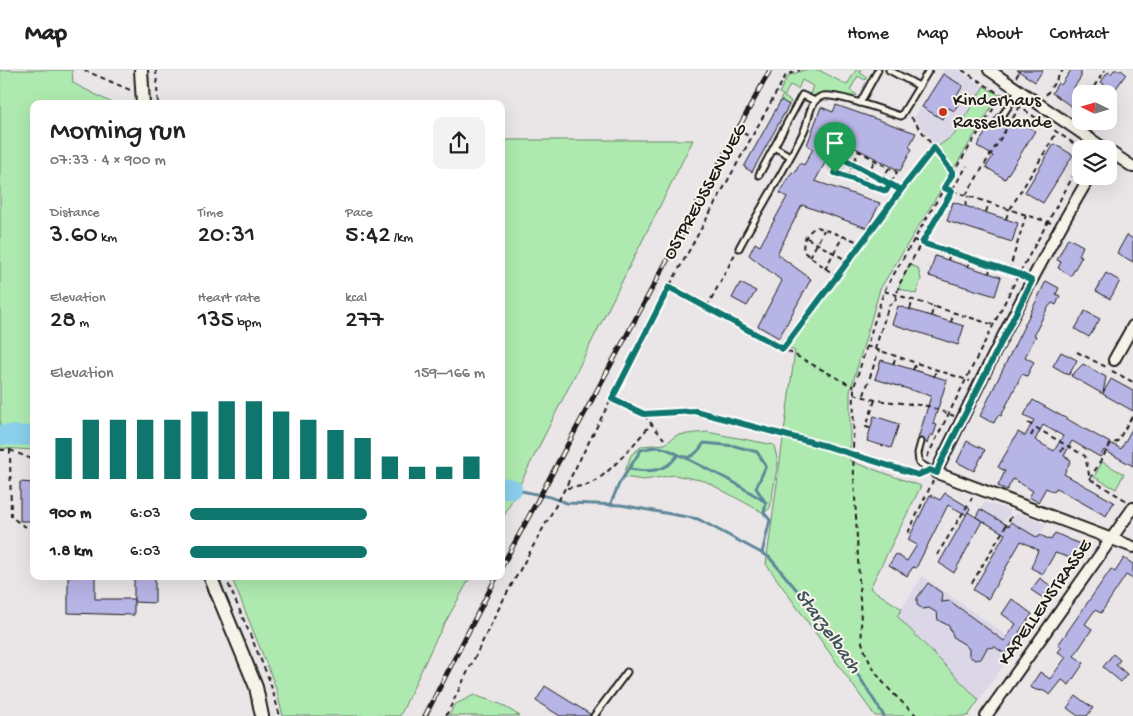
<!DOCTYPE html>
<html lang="en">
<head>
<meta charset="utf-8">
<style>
  body { margin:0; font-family:"Gochi Hand",sans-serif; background:#f2f2f2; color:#222; height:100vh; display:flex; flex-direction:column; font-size:19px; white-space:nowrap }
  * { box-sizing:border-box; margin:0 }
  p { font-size:16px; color:#767676 }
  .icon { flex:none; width:28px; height:28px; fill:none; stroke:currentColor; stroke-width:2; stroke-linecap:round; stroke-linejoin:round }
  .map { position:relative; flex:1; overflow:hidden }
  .details { position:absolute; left:30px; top:30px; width:475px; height:480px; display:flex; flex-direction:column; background:#fff; border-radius:10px; box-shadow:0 5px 20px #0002 }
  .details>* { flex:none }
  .needle { width:32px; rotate:275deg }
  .tools { position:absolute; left:1072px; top:15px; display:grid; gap:10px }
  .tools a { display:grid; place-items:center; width:45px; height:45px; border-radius:10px; background:#fff; box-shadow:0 5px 20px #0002; font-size:25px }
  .pin { position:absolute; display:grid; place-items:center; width:42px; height:42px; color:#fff; margin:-51px -21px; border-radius:50% 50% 50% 0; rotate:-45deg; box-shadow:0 0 5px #0007 }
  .pin .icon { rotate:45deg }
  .round { display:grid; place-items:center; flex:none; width:52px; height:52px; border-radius:10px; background:#f2f2f2 }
  .headline { display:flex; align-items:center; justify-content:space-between; height:85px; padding:0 20px }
  h1 { font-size:28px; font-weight:600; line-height:38px }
  .figures { display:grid; grid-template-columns:repeat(3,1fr); gap:8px; height:85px; padding:5px 20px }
  .figures div { display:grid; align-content:center }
  .figures b { font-size:25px; font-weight:600 }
  .figures small { font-size:14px; font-weight:400 }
  .figures p { font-size:14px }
  .chart { height:140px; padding:10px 20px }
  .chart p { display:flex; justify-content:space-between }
  .chart svg { width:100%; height:90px; margin-top:5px; stroke:#0f766e; stroke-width:6 }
  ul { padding:0 20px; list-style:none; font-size:16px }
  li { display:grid; grid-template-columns:80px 60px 1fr; align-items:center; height:38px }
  li i { height:12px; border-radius:6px; background:#0f766e }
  header { display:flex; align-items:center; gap:30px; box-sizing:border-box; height:70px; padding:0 25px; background:#fff; border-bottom:1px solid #e0e0e0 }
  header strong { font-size:24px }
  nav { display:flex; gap:28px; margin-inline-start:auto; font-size:18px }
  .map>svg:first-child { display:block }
</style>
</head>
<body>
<header>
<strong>Map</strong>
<nav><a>Home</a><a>Map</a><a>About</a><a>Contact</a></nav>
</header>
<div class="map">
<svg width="1133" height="646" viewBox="0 0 1133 646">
  <rect width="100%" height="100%" fill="#eae6e8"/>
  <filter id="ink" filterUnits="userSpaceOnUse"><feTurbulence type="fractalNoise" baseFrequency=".02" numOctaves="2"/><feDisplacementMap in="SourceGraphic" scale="10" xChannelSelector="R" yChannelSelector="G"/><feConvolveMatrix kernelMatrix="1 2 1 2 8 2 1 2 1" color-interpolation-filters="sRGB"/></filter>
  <g filter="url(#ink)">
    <!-- built -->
    <g fill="#dbd7e7">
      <polygon points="943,0 958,0 984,16 954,65 937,77 914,48"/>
      <polygon points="985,432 1011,441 999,460 976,446"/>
      <polygon points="1016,443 1046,454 1034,475 1007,459"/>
      <polygon points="922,506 1019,574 979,630 897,546"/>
    </g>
    <!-- green -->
    <g fill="#aeeaaf" stroke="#658366">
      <polygon points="0,0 72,0 73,13 114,34 34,34 34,380 0,378"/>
      <polygon points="804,0 819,0 847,15 856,0 861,0 860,3 867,7 865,10 858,6 850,20 857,25 853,27 829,23 813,26 810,24 813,16 802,10 798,19 790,15 784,27 791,31 789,35 780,30 783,25 779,23 788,6"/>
      <polygon points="984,16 999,25 880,219 850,322 850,391 921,416 870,518 902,539 897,546 979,630 968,646 875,646 766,494 795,281 787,277 937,77 954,65"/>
      <polygon points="501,70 693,70 501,452"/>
      <polygon points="910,195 918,198 921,209 916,224 898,218"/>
      <polygon points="707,362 774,375 778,393 770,438 764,443 705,411 674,405 644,410 623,407 631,385 642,376 665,374 677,365"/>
      <polygon points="1102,392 1124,404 1116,419 1094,407"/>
      <polygon points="231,506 471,506 435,571 400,646 283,646 275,615"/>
      <polygon points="474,625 500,634 520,646 449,646 454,635"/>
    </g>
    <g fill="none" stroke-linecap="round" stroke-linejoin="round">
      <!-- stream -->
      <g stroke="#5e8799" stroke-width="3">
        <polyline points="686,388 735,413 764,431"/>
        <path d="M629,399C647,402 665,403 677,386"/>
        <polyline points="512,419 550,427 567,433 621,435 698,449 769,487 828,557 884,646"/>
        <path d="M610,435L619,414L641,380C646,379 652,377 657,377C679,378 685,402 704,373L735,376L757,382L766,396L756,418L766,433L764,443L770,450L762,483"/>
      </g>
      <!-- river -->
      <g stroke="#8acfec" stroke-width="20">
        <polyline points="0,365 34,366"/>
        <polyline points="501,417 512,419"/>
      </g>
    </g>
    <!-- building -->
    <g fill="#b7b4e6" stroke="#1c1c1c" fill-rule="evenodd">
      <polygon points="1017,0 1043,0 1035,12"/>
      <polygon points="1071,0 1081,0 1081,7 1071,22 1081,29 1075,39 1052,23 1058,13 1061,15"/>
      <polygon points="1114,0 1121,0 1126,4 1112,24 1098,24 1104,14 1101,12 1108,2 1111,4"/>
      <polygon points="943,4 963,16 955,28 960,31 954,41 949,38 942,49 922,37"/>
      <polygon points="781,30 789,35 752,102 744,97"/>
      <polygon points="836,35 916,63 909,77 912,79 900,101 838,69 815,111 880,133 867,158 802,135 777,184 811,209 779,268 758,256 782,211 749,185 755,173 760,176 787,127 780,123 792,102 795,103 800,93 804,95 813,79 807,75 821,37 833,42"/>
      <polygon points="998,43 1000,50 1006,48 1014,53 1016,49 1035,61 1005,109 986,97 993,86 977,76"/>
      <polygon points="1054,74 1073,85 1043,133 1025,122"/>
      <polygon points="953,132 1018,153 1012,172 947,151"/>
      <polygon points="1127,165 1133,169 1133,192 1117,183"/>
      <polygon points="1068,168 1083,176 1079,185 1082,186 1071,206 1058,198 1061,192 1057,190"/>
      <polygon points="935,186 1001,207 995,226 929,206"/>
      <polygon points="1106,203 1120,211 1110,229 1096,221"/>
      <polygon points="1046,211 1059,218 1056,224 1060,226 1056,235 1052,233 1047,239 1034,265 1036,266 1025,287 1034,292 1027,306 1022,304 1001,346 998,345 994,353 989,351 980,346"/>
      <polygon points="740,213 756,221 747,236 732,228"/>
      <polygon points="898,236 964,256 958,275 892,254"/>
      <polygon points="1085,241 1100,249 1089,267 1075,259"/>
      <polygon points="1061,282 1077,290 1069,305 1053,296"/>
      <polygon points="881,290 947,310 933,354 937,355 933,366 930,364 927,374 923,368 918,369 931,326 875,309"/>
      <polygon points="1083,294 1106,307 1103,323 1111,309 1133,321 1133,341 1071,306"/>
      <path d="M1033,330L1121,379L1133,357V396L1104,380L1100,387L1072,371L1064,386L1071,390L1064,404L1114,432L1106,446L1056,418L1054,422L1046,418L1038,432L1029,427L1033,421L1013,409L1007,420L998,416L1005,401L998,397L1018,362L1025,366L1034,350L1024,345ZM1043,355L1063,366L1054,381L1035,370Z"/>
      <polygon points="874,346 899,354 891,378 867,371"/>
      <polygon points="967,371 985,380 974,401 957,392"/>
      <polygon points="20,412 34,413 34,451 20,451"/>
      <polygon points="945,423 970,438 967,445 948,435 916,498 913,497 907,506 889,495 896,484 907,491 917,475 908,470 930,425 940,430"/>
      <polygon points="980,439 1009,456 1011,452 1038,468 1040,465 1051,470 1055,463 1080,474 1074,489 1055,483 1043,504 1031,498 1038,480 1021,471 988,529 973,520 1005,464 976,447"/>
      <polygon points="968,442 982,451 954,503 939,493"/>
      <polygon points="1124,488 1133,494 1133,509 1126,505 1101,543 1095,540 1085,554 1092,559 1074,586 1084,593 1071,612 1069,615 1062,610 1050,625 1044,621 1036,620 1030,617 1040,602 1050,609 1066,587 1058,582 1062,577 1058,575 1111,499 1115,502"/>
      <polygon points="68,506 95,506 95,529 134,529 134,545 68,543"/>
      <polygon points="134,506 155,506 155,533 134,532"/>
      <polygon points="1040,508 1051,516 1043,528 1031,520"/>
      <polygon points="928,513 942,523 941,532 950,531 1004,571 1016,554 1002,544 1012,529 1032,544 1019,562 1025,566 1019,574 1014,570 1005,584 995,577 987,578 981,589 975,590 969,586 969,579 964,574 954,568 949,556 938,550 937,543 929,538 923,539 917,535 917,528"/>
      <polygon points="1113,584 1120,590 1116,595 1127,604 1121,612 1103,597"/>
      <polygon points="545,616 590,644 590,646 560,646 536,631"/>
      <polygon points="1076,626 1093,638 1087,646 1078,646 1067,638"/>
    </g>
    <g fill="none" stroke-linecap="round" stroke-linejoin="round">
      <!-- service casing -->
      <g stroke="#1c1c1c" stroke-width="9">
        <g id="service">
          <polyline points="889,0 919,16"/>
          <polyline points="860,33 878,0"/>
          <polyline points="1002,46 1019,20"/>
          <polyline points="774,77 790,86"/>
          <polyline points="759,105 802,25 815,31"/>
          <path d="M739,178C760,139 784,101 804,61C809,51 809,29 823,26C840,24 884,41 901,46L929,0"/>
          <polyline points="921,372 918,383 919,393 936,403"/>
          <polyline points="594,646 627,602"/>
        </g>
      </g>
      <!-- minor casing -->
      <g stroke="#1c1c1c" stroke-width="14">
        <g id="minor">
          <polyline points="989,0 1105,79"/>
          <polyline points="1109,81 1133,97"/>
          <path d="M1090,106C1034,200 987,298 939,396L937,403L1133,477"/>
          <polyline points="1114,290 1133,256"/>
          <polyline points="986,646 1133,438"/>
        </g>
      </g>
      <!-- tertiary casing -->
      <g stroke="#1c1c1c" stroke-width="16">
        <g id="tertiary">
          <polyline points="141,0 143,34"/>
          <polyline points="210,506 256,617 262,646"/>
        </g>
      </g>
      <!-- path -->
      <g stroke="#1c1c1c" stroke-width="2" stroke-dasharray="5 4" stroke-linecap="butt">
        <polyline points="84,0 130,20"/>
        <polyline points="156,0 158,34"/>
        <polyline points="962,0 1001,25"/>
        <polyline points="1016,7 1021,0"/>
        <polyline points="1089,24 1105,0"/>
        <polyline points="1046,25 1063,0"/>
        <polyline points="1017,35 1082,79"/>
        <polyline points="1074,46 1081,35"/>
        <polyline points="911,47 953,103"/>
        <polyline points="743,63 751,67"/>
        <polyline points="842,88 835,103 886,121 897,102 890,98"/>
        <polyline points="847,107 859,81"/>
        <polyline points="882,110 889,98 848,75 842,88 901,120"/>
        <polyline points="863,112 875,90"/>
        <polyline points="944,118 1051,153"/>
        <polyline points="966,125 1019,38"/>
        <polyline points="965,136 968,126"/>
        <polyline points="1010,139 1057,62"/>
        <polyline points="986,142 989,133"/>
        <polyline points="1006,149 1009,139"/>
        <polyline points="807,168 848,191"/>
        <polyline points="913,170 1022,206"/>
        <polyline points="810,187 824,160"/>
        <polyline points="948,190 950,183"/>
        <polyline points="968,197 970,190"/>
        <polyline points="825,199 843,166"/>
        <polyline points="1009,201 1026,145"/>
        <polyline points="989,203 991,196"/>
        <path d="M837,207L804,182C801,172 808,160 817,157L862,173"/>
        <polyline points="669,217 854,317"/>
        <polyline points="884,221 994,255"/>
        <polyline points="707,237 735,184"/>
        <polyline points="910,239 913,230"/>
        <polyline points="931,246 934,236"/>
        <polyline points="951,252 954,243"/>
        <polyline points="866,276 970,311"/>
        <polyline points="783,279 934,78"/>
        <polyline points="875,279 889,235 895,232 899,215 932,152 967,96"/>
        <polyline points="1077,282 1106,297"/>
        <polyline points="893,294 896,287"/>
        <polyline points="913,300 916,293"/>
        <polyline points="1112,301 1133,312"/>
        <polyline points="934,307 936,299"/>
        <polyline points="854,324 875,330 928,336 954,346"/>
        <polyline points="864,325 879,280"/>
        <polyline points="612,329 644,345 664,369"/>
        <polyline points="644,345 695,341 783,364 918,405 921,403"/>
        <polyline points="1028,353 1085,386 1090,409 1127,431"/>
        <polyline points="870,358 866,357 875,330"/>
        <polyline points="1031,366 1035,358"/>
        <polyline points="0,380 10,380 11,447 24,456 34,458"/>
        <polyline points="10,380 34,390"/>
        <polyline points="1061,382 1065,374"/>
        <polyline points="927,387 1019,204 1081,92"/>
        <polyline points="1090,409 1111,373 1117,372 1133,345"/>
        <path d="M567,418C573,417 581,417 587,415C606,409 638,369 652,353"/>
        <polyline points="908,463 933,411"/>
        <polyline points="937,485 972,428"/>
        <polyline points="225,506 269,609 280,646"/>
        <polyline points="972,513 1013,444"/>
        <polyline points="446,646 501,534 561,426 669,217 786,5 800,0"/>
        <path d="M917,646C893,624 871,605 862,572L853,385L854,317L884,221L953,103L1004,22"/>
      </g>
      <!-- service -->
      <use href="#service" stroke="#f7f3e8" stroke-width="5"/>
      <!-- minor -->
      <use href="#minor" stroke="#f7f3e8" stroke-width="10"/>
      <!-- tertiary -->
      <use href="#tertiary" stroke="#f7f3e8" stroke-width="12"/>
      <!-- rail casing -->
      <g stroke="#1c1c1c" stroke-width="5">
        <g id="rail">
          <polyline points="501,498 770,0"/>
          <polyline points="425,646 497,506"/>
        </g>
      </g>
      <!-- rail -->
      <use href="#rail" stroke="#f7f3e8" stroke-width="3" stroke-dasharray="9" stroke-linecap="butt"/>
    </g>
  </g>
  <g fill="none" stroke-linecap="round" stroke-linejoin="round" filter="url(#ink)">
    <!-- route casing -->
    <g stroke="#fff" stroke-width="10">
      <polyline id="route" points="835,103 886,121 890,114 901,120 783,279 669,217 612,329 644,344 695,341 826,376 918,405 930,400 937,403 939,396 1032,211 1019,204 922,173 952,121 944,118 953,103 934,78 901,120 842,88 835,103"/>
    </g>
    <!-- route -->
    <use href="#route" stroke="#0f766e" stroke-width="6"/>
  </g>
  <!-- markers -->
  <circle fill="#c8321e" stroke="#f7f3e8" stroke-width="2" cx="943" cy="42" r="5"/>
  <g text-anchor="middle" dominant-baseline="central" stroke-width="4" stroke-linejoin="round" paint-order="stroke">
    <!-- poi labels -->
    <g font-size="19" fill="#1c1c1c" stroke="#f7f3e8" text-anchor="start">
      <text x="953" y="31">Kinderhaus<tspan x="953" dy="22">Rasselbande</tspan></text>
    </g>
    <!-- street labels -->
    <g font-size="19" fill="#1c1c1c" stroke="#f7f3e8">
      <text transform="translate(706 122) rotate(-61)">OSTPREUSSENWEG</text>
      <text transform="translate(1046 533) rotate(-55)">KAPELLENSTRASSE</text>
    </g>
    <!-- water labels -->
    <g font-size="20" font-style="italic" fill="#3d525a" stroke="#f7f3e8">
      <text transform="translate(827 562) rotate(54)">Starzelbach</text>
    </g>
  </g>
</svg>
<div class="tools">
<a><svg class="needle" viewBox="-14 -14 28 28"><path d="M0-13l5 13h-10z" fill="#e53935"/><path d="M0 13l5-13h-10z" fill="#767676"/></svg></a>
<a><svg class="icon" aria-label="layers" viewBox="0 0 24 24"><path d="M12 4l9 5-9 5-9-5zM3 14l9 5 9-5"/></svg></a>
</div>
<div class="pin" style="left:835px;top:103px;background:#1e9e55"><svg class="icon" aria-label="arrive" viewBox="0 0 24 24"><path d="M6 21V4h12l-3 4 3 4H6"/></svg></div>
<section class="details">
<div class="headline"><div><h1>Morning run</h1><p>07:33 · 4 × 900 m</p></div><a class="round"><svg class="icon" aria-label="share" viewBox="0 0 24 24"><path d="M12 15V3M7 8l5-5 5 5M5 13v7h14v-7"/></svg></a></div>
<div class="figures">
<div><p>Distance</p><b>3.60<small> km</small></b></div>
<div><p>Time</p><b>20:31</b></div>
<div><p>Pace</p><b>5:42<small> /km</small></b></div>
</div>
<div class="figures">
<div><p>Elevation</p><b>28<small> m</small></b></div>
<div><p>Heart rate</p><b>135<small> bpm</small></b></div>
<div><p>kcal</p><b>277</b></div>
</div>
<div class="chart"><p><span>Elevation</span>159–166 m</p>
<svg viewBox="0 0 160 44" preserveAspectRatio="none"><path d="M5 44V24M15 44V15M25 44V15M35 44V15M45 44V15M55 44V11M65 44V6M75 44V6M85 44V11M95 44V15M105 44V20M115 44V24M125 44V33M135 44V38M145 44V38M155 44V33"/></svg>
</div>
<ul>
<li><b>900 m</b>6:03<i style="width:60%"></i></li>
<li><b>1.8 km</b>6:03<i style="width:60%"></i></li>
</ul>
</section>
</div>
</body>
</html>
